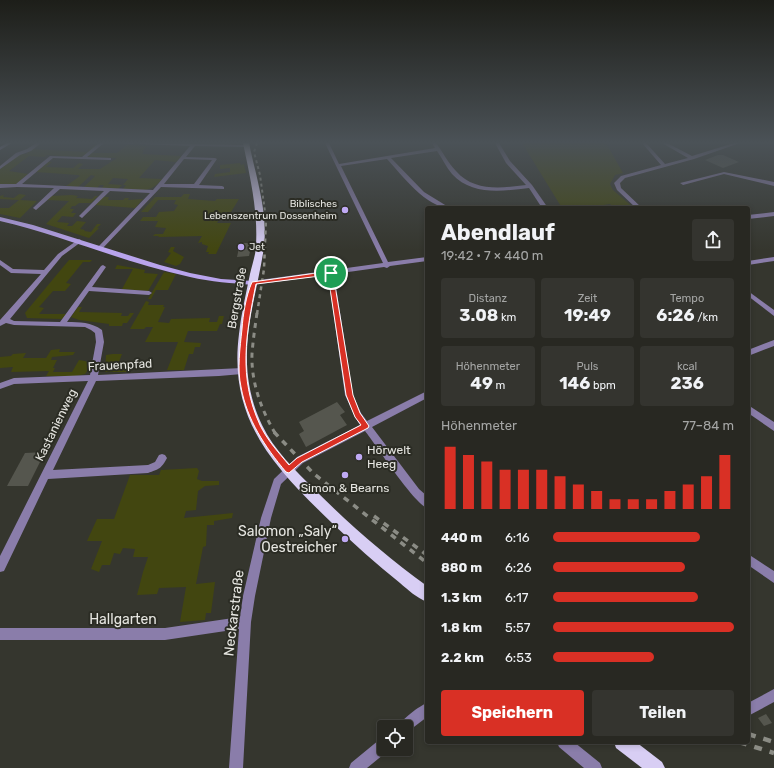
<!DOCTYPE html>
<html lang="de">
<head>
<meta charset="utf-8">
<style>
  body { margin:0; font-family:Rubik,sans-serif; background:#34342f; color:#f1f3f6; height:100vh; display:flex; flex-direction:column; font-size:15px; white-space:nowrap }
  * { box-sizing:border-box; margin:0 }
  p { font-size:13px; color:#a5a6a5 }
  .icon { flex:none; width:22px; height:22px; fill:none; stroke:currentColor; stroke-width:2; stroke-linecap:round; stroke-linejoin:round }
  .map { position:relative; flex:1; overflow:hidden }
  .side { position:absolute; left:425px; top:206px; width:325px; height:538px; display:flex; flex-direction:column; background:#282822; border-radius:4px; box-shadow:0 2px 6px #0003,0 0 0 1px #444440 }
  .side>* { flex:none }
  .buttons { position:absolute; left:377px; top:720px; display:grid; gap:8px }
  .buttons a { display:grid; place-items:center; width:36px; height:36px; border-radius:4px; background:#282822; box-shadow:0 2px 6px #0003,0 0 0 1px #444440; font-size:20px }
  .pin { position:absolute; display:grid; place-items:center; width:34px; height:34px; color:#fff; margin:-17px; border:2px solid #fff; border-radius:50%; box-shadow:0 1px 4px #0007 }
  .round { display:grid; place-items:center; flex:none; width:42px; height:42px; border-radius:4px; background:#34342f }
  .overview { display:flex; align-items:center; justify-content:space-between; height:68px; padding:0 16px }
  h1 { font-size:22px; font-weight:700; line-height:30px }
  .stats { display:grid; grid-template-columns:repeat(3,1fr); gap:6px; height:68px; padding:4px 16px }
  .stats div { display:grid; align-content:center; border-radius:4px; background:#34342f; text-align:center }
  .stats b { font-size:17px; font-weight:700 }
  .stats small { font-size:11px; font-weight:400 }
  .stats p { font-size:11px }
  .chart { height:112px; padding:8px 16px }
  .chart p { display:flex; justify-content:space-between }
  .chart svg { width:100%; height:72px; margin-top:4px; stroke:#d93025; stroke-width:6 }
  .action { display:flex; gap:8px; margin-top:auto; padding:8px 16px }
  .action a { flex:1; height:46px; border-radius:4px; background:#d93025; color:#fff; font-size:16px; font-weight:700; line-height:46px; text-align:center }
  .action a+a { background:#34342f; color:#f1f3f6 }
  ul { padding:0 16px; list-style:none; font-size:13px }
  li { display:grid; grid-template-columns:64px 48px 1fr; align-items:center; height:30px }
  li i { height:10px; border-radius:5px; background:#d93025 }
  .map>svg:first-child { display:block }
</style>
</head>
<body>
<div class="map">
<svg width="774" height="768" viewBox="0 0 774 768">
  <rect width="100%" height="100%" fill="#35362e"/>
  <!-- green -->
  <g fill="#424610">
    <polygon points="522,143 606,143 623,173 615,175 610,184 613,190 634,208 615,208 610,204 583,208 562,208"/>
    <polygon points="94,144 96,146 85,155 79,157 47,155 44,157 29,156 9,171 28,174 16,184 0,185 0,169 20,154 26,154 32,149 87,152"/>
    <path d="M127,145L147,146L142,151H144L142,154L182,156L176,162L155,160L139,178L162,179C150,194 141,190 123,189L126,185H123L128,179L113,178L108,184L122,185L118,189L102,188L104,185H100L97,188L84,187L95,176L91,175L78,187L66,186L80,176L78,175L36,172L48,162H52L46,167L73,168L79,163L83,164L78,169H100L117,158L87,157L92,153H117Z"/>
    <polygon points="240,163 241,165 244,164 246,173 214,177 215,174 230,172 230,168 220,169 220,165"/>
    <polygon points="19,194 26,195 20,200 37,201 20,218 0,214 0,208 9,208 19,200 0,199 0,196 4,195 3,197 14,198"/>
    <polygon points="184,194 190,194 188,199 215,201 217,199 239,199 231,212 223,212 217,223 231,223 216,254 208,254 209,252 206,252 208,246 202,244 202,242 198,243 202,236 158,237 159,236 153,236 155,234 163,234 166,228 155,227 158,221 140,221 143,217 156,217 159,212 174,211 178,205 174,204 176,200 158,200 148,212 141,212 155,197 181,197"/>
    <polygon points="72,195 78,196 76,198 92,199 95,196 98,196 91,203 79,203 75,206 72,206 70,209 74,209 71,213 76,213 73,217 62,216 57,222 69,223 67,226 72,226 77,221 86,222 80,229 85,230 84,231 91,232 97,224 101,224 97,228 99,228 89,238 46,224 69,201 47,200 51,196"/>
    <polygon points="103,197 109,197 108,200 123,200 125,198 129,198 128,200 143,199 135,208 95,205"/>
    <polygon points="171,247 175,247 173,251 184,257 180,264 176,266 164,262 171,253 168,252"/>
    <polygon points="69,260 92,260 90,262 83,262 66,283 71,284 65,291 53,291 39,307 44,308 39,314 66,314 62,319 27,318 25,313 29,308"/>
    <polygon points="117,265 145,270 144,273 158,274 148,291 122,289 133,269 115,269"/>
    <polygon points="164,272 176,274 168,290 156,290 151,299 148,299"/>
    <polygon points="146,301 149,302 148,305 164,305 163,307 165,307 158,322 169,323 171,319 210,318 209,322 217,322 219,316 224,316 222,324 220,324 217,331 188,331 184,342 201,343 200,347 195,347 193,354 189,354 184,370 167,370 178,342 145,342 153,327 146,327 144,329 130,329"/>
    <polygon points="78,307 82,307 79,312 122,313 121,316 128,316 130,313 134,313 127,323 123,323 122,326 109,326 109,324 79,320 71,317"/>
    <polygon points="60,349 59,352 75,352 73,355 52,357 51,360 57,360 53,368 55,368 53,372 72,372 79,360 85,361 89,363 88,370 85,374 76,376 46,376 49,371 11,372 13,367 0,368 0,357 11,356 13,354 26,353 23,358 46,358 51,350"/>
    <polygon points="113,354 122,354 118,364 130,364 127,372 105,372 106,355"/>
    <polygon points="197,468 199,471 197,479 202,481 219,481 219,485 205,486 198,491 196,510 186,511 184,518 233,513 232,518 214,521 214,525 207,525 206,546 203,547 196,584 215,582 211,613 206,613 205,620 180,622 186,587 159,588 157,594 137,595 143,572 148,557 133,557 135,549 123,548 120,554 114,553 110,565 102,565 99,572 91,569 102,541 87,541 97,519 114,519 130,475 159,475 161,470"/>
  </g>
  <!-- building -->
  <g fill="#55564e">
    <polygon points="718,155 723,155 739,162 723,168 705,160"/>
    <polygon points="240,243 252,243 249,256 237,257"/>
    <polygon points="337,402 345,412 340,415 347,425 306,447 299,434 304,431 299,422"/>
    <polygon points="45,452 28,486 7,486 25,453"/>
    <polygon points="766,714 772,723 764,726 758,718"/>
  </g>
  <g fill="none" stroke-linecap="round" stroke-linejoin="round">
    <!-- street -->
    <g fill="#8a7daa" fill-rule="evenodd">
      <polygon points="36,143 41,143 31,151 20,155 0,169 0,166 16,153 27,149"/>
      <path d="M99,143H135L133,144L104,143L87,157L111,158V160H109L53,158L22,184L153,190L190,146L140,144L138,143L247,145L249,146L247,147L195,146L186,157L215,158L217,159L199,185L222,186L224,187V189L161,187L102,249L100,250L97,248L98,247L150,193L110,191L82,218L79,216L104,191L60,189L36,210L33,208L34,207L54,188L17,187L0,188V184H16L50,156L82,157ZM184,159L212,160L194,184H164Z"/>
      <path d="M325,143H329L339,164L435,148L432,143H436C443,152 448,163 456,171C474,192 502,188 526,185L506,163L495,143H499L510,161L532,185L548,208H542L529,188C503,191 472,196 452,174C446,167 442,158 437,151L391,158L424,192L450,208C426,208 402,175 387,159L341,166L388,262L427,257V261L390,266L387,268L384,267L334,274L353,395L361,413L367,421L427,391V398L372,427L419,489L427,496V508C413,502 376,445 365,431L303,463L281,484L271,518L255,596L251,622L243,768H229L239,629L165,640H0V628H165L240,617L243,596L261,518L274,479L297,457L360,425L355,417L345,395L328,275L253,285L250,283L253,281L383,263Z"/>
      <polygon points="642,143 646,143 665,164 688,158 662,143 667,143 692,156 734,143 740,143 694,159 625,178 620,183 621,188 642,208 636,208 617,190 614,183 621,176 661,165"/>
      <polygon points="724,172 774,182 774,186 724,174 683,185 680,183"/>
      <polygon points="774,212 774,216 748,219 748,215"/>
      <path d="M79,239L81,240V242L62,256L10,319L14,321L60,322L101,266L103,265L106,267L92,287L149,291L152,293L149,295L89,291L67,322C80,322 91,322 102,330L104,342L98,375L242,368L246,371L242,374L219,376L96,381L53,470L148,465L155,462L159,455L162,454L165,455L167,458C161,469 159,469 148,473L48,479L4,571L0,572V556L88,381L14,384L0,389V383L14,378L90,375L96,342L95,333L91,330L85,327L14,325L6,323L0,326V320L41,274L11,273L0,265V260L13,269L44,270L58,254Z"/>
      <polygon points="774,257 774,261 748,265 748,261"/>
      <polygon points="748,291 774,310 774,316 748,296"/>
      <polygon points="774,340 774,346 748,356 748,350"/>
      <polygon points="748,405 774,422 774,431 748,413"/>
      <polygon points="748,554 774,571 774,583 748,565"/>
      <polygon points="774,689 774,702 748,716 748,703"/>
      <path d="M427,703V717L406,733V727H398C402,719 419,706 427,703Z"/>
      <polygon points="384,738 384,749 389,750 367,768 349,768 351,763 379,740"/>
      <polygon points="557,742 574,742 600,763 602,768 584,768 559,747"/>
    </g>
    <!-- secondary -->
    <g fill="#b9a4ed" fill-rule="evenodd">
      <polygon points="7,143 12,143 0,150 0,147"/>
      <path d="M0,217L33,225L160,265L190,273L221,279L253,281L256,283L253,285C232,283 211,282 190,277C125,263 64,236 0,221Z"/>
    </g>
    <!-- primary -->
    <g fill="#d8cef4" fill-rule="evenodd">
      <path d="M243,143H249C256,177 268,212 264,247C259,282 248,316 247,351C246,377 251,402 262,425C274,450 295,470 315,490C350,525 387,557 427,586V602C417,598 408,590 400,583C376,564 354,544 332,523C274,467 228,420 239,334C241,314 246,294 250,274C252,265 256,254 256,245C258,210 250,177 243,143Z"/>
      <polygon points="614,742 636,742 662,762 665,768 642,768 616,748"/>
    </g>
    <!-- rail-far4 -->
    <polyline stroke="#8b8c85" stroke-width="2" stroke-dasharray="3 3" stroke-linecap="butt" points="257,143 254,152 260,175 266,219"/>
    <!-- rail-far3 -->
    <polyline stroke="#8b8c85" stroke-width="2.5" stroke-dasharray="4 4" stroke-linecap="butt" points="257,314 264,269 266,218"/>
    <!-- rail-far2 -->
    <path stroke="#8b8c85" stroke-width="3" stroke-dasharray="5 5" stroke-linecap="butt" d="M257,313C255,327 253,340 252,354C251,382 261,409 275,433"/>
    <!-- rail-far1 -->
    <g stroke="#8b8c85" stroke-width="3.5" stroke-dasharray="6 6" stroke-linecap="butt">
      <polyline points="274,432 314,474 427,563"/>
      <polyline points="374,516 427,555"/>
    </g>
    <!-- rail -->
    <g stroke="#8b8c85" stroke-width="4.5" stroke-dasharray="8 8" stroke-linecap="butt">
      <polyline points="748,734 774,742"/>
      <polyline points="739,742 774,753"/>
    </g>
  </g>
  <!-- sky -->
  <linearGradient id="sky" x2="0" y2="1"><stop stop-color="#1d1e19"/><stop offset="0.57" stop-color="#4b5257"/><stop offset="1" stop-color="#4b5257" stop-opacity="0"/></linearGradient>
  <rect width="774" height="250" fill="url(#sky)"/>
  <!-- route -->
  <path fill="#d93025" stroke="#fff" fill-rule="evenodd" d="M331,271L333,273L353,395L360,413L369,426L368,428L302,462L289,473L286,472C265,447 247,420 241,387C237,369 240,348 242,329C243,314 246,296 252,282ZM328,275L346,395L355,417L361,425L297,458L289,465C279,453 267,440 260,425C238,377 246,334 256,284Z"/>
  <!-- markers -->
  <g fill="#bfa9f4" stroke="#2b2c24" stroke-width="1.5">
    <circle cx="345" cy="210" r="4"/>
    <circle cx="241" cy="247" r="4"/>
    <circle cx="359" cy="457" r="4"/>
    <circle cx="345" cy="475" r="4"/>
    <circle cx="345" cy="539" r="4"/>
  </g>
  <g text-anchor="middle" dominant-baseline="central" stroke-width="4" stroke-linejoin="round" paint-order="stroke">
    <!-- far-poi labels -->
    <g font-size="10" fill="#e6e6e1" stroke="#2b2c24" text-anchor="end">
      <text x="337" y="204">Biblisches<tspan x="337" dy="12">Lebenszentrum Dossenheim</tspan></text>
      <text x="249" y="247" text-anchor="start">Jet</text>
    </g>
    <!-- street labels -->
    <g font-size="12" fill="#e6e6e1" stroke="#2b2c24">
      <text transform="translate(237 298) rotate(-80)">Bergstraße</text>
      <text transform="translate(120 365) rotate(-3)">Frauenpfad</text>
      <text transform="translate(56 425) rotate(-64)">Kastanienweg</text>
    </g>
    <!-- poi labels -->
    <g font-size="12" fill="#e6e6e1" stroke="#2b2c24" text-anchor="start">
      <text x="367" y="450">Hörwelt<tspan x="367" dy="14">Heeg</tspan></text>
      <text x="345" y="488" text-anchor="middle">Simon &amp; Bearns</text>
    </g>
    <!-- near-poi labels -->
    <g font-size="14" fill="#e6e6e1" stroke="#2b2c24" text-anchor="end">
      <text x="337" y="531">Salomon „Saly“<tspan x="337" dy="16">Oestreicher</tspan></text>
    </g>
    <!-- near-street labels -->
    <g font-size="14" fill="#e6e6e1" stroke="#2b2c24">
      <text transform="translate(234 613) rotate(-83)">Neckarstraße</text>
      <text x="123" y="619">Hallgarten</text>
    </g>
  </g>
</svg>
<div class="buttons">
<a><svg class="icon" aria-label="locate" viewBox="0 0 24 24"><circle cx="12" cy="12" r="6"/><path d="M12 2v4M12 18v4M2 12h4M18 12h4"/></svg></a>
</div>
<div class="pin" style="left:331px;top:273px;background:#1e9e55"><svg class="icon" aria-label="arrive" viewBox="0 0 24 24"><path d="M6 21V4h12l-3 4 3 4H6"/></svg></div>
<section class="side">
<div class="overview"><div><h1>Abendlauf</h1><p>19:42 · 7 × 440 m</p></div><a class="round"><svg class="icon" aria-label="share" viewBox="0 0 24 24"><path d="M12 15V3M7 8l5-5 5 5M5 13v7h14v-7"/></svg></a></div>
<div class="stats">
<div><p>Distanz</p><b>3.08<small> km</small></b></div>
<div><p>Zeit</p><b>19:49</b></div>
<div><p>Tempo</p><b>6:26<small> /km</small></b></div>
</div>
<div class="stats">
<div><p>Höhenmeter</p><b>49<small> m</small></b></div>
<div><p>Puls</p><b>146<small> bpm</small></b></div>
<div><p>kcal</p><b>236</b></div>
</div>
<div class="chart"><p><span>Höhenmeter</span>77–84 m</p>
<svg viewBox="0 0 160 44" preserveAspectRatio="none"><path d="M5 44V6M15 44V11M25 44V15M35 44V20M45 44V20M55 44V20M65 44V24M75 44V29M85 44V33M95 44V38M105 44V38M115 44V38M125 44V33M135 44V29M145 44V24M155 44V11"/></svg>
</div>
<ul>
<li><b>440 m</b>6:16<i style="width:81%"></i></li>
<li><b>880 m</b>6:26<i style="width:73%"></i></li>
<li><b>1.3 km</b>6:17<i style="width:80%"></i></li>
<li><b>1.8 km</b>5:57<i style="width:100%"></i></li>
<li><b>2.2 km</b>6:53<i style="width:56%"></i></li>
</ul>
<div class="action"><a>Speichern</a><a>Teilen</a></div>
</section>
</div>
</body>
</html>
